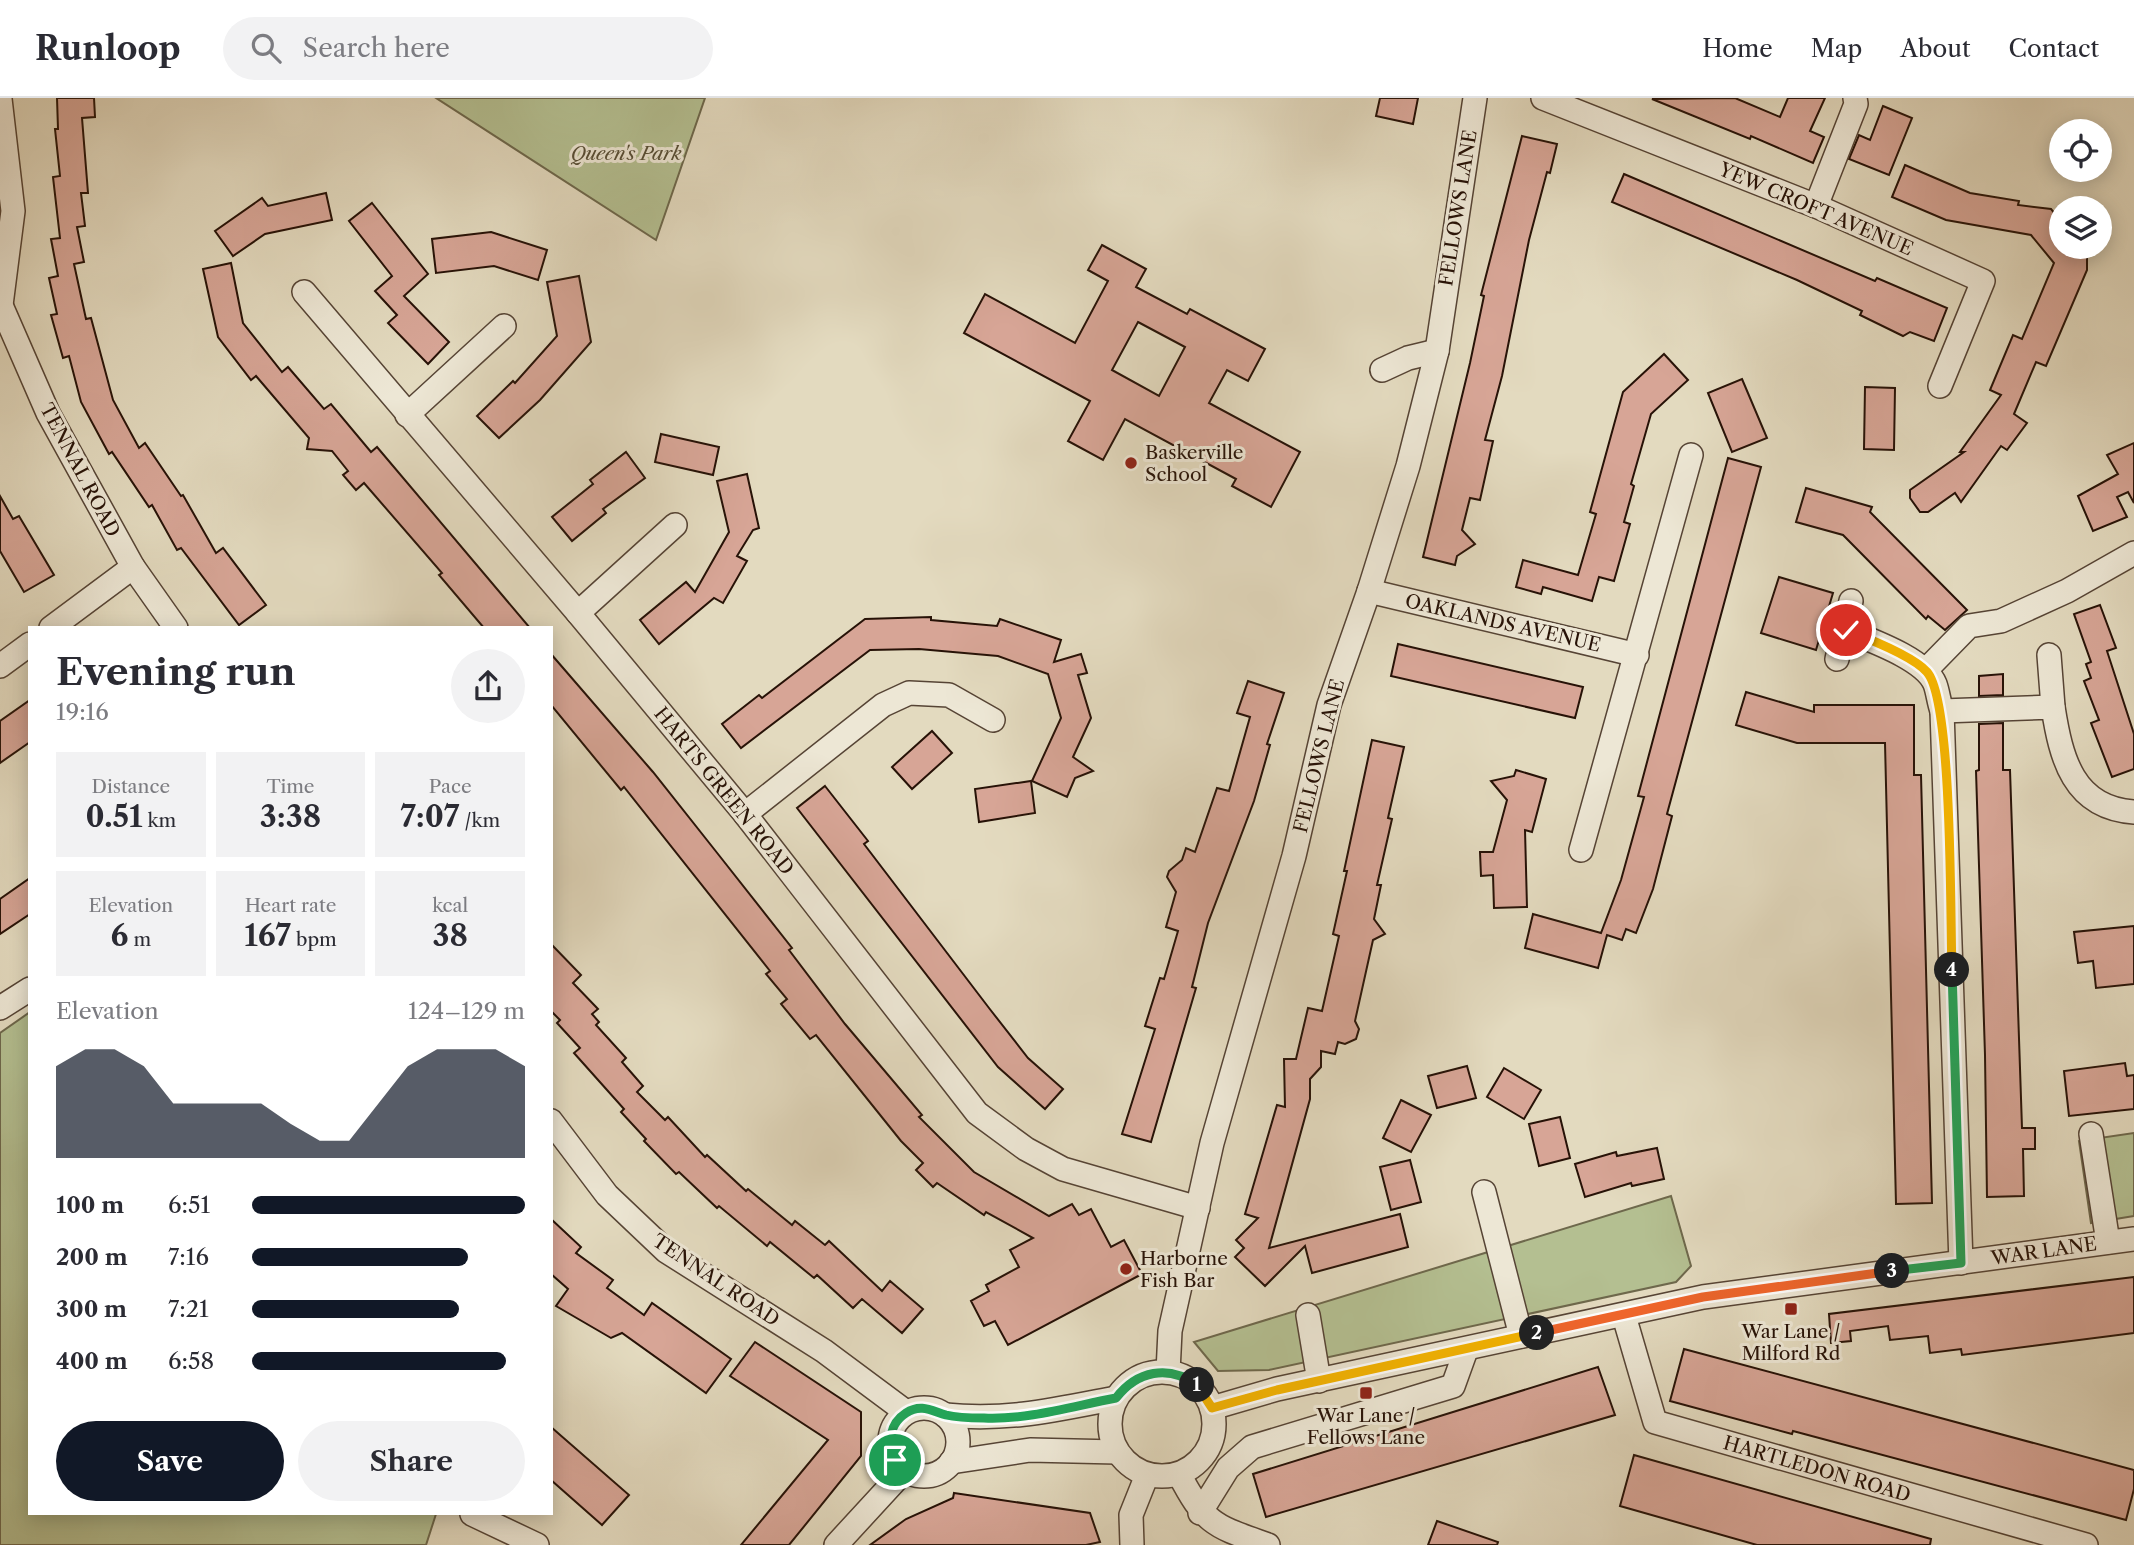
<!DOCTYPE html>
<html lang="en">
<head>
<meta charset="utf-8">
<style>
  body { margin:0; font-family:"Libre Caslon Text",serif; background:#f2f2f3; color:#2b2b33; height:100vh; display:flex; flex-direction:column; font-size:26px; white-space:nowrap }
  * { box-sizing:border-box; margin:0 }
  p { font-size:23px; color:#7c7c81 }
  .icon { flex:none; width:38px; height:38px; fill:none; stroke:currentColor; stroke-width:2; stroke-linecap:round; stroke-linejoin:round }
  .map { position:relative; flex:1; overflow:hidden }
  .drawer { position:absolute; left:28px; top:528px; width:525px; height:889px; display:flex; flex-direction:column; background:#fff; border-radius:0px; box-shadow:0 4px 18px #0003 }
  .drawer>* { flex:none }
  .buttons { position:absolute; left:2049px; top:21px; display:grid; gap:14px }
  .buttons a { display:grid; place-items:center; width:63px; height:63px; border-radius:50%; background:#fff; box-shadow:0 4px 18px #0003; font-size:35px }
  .pin { position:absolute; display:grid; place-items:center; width:60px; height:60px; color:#fff; margin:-30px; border:4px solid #fff; border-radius:50%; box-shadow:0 2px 7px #0007 }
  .km { position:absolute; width:35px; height:35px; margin:-18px; border-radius:50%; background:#222; color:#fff; font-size:19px; line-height:35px; text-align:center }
  .round { display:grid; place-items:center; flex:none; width:74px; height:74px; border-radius:37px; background:#f2f2f3 }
  .overview { display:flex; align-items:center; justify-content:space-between; height:119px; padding:0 28px }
  h1 { font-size:38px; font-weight:800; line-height:52px }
  .metrics { display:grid; grid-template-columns:repeat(3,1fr); gap:10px; height:119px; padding:7px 28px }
  .metrics div { display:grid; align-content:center; border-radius:0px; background:#f2f2f3; text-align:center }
  .metrics b { font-size:30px; font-weight:800 }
  .metrics small { font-size:19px; font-weight:400 }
  .metrics p { font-size:19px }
  .chart { height:196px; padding:14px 28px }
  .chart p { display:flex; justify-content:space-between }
  .chart svg { width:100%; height:126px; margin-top:7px; fill:#111827; opacity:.7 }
  .button { display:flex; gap:14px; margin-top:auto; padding:14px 28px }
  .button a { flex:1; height:80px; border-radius:42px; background:#111827; color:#fff; font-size:28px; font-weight:800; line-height:80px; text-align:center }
  .button a+a { background:#f2f2f3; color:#2b2b33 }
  ul { padding:0 28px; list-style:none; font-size:23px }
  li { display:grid; grid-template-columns:112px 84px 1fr; align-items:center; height:52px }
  li i { height:18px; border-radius:9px; background:#111827 }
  header { display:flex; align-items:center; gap:42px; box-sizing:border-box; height:98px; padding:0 35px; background:#fff; border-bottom:2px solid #e1e1e2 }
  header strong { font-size:33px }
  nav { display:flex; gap:38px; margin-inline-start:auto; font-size:24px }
  .search { width:490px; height:63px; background:#f2f2f3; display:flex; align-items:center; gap:18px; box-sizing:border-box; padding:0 24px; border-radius:38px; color:#7c7c81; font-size:26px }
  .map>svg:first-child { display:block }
</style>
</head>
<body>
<header>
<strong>Runloop</strong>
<div class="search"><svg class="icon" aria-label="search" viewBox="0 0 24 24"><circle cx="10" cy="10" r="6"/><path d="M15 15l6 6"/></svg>Search here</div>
<nav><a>Home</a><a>Map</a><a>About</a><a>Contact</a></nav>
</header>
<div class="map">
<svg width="2134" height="1447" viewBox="0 0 2134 1447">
  <rect width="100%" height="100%" fill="#e3dabf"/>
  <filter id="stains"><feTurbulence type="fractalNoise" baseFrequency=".00286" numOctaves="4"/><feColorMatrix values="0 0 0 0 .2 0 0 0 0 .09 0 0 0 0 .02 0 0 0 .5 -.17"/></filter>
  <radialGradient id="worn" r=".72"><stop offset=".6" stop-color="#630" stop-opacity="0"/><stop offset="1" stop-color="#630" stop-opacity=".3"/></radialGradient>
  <!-- green -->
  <g fill="#b4bf91" stroke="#6e684c" stroke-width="2">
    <polygon points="436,0 705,0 656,142"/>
    <polygon points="30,914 30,1416 436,1416 426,1447 0,1447 0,935"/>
    <polygon points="2134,1035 2134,1118 2091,1125 2079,1043"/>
    <polygon points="1671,1098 1691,1168 1676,1184 1269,1272 1218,1273 1194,1244"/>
  </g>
  <!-- building -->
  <g fill="#d7a596" stroke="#271207" stroke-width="2" fill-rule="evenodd">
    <polygon points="57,0 94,0 95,19 82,20 88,95 81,95 85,128 77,129 84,164 74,166 86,221 91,220 113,302 139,350 145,345 181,398 183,397 216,455 223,450 266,507 239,527 181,450 177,452 152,407 149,409 112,354 109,356 81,304 69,258 63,260 51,217 57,216 49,180 58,178 51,141 60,140 53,79 60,78 55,31 58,31"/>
    <polygon points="1380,0 1418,0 1413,26 1376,18"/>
    <polygon points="1735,0 1780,19 1788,0 1825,0 1810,33 1824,39 1813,65 1751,38 1750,41 1652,1"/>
    <polygon points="1883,8 1912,20 1889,77 1849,61 1859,37 1870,42"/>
    <polygon points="1522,38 1557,46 1550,75 1547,74 1529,142 1502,278 1485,342 1493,343 1480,402 1470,400 1462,432 1475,446 1457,458 1455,467 1423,459 1470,265 1484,198 1481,197"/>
    <polygon points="1905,67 1970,95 2019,103 2018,107 2051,111 2062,124 2062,149 2082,149 2087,159 2087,172 2046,268 2036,264 2014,316 2027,325 2007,352 2001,348 1961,404 1955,395 1928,414 1920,414 1910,400 1910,392 1964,354 1960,354 2001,297 1990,292 2013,237 2022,241 2054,165 2031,137 1946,122 1892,99"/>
    <polygon points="1624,76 1875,183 1877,180 1947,210 1934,243 1910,234 1903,238 1860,217 1862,213 1797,182 1612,104"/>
    <polygon points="326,95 332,122 265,136 233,158 215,133 262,100 268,108"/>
    <polygon points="372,105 428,176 404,198 449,244 428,266 388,225 397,217 375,193 392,178 349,123"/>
    <polygon points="491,134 547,152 538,182 494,168 436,175 432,141"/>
    <path d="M1102,147L1146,171L1136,189L1187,216L1190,211L1265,251L1248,283L1227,272L1209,305L1300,354L1271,409L1232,388L1236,381L1125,321L1103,362L1068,343L1090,303L964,235L985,196L1075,245L1108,183L1088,172ZM1138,224L1185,249L1159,298L1112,272Z"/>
    <polygon points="231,165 243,225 282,274 288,269 324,311 331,306 371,354 377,349 530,530 484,530 439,477 442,475 364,385 356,392 343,377 348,373 332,353 307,351 309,340 256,278 251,282 218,239 203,171"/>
    <polygon points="579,178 591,244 540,302 499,340 477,318 513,283 515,285 557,238 547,184"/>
    <polygon points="1664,256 1688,282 1651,316 1631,386 1634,388 1624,424 1630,426 1614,483 1599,479 1592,503 1543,489 1541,496 1516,489 1523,462 1578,477 1596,416 1590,414 1623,294"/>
    <polygon points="1742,281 1767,340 1732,354 1708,295"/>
    <polygon points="1865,289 1895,290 1894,352 1864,351"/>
    <polygon points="661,336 719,349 713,377 655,364"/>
    <polygon points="2134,345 2134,405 2128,394 2117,399 2127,419 2093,433 2078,398 2118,376 2107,357"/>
    <polygon points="626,354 645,380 603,411 606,415 572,443 552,419 593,386 590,382"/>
    <polygon points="1728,360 1761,369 1667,716 1672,718 1653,791 1636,835 1626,831 1622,842 1607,837 1598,870 1525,850 1533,816 1601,835 1621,782 1644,699 1638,698"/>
    <polygon points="747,376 759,430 753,432 737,458 747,463 723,505 714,500 659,546 640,522 686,484 695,494 729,434 717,383"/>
    <polygon points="1806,390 1872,409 1870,414 1967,512 1945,532 1928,518 1926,521 1843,437 1796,424"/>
    <polygon points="0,398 13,421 19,418 54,477 24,494 0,453"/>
    <polygon points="1779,479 1833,495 1816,552 1761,535"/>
    <polygon points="2100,507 2116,550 2107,553 2134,636 2134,671 2112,679 2091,625 2099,622 2084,583 2091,580 2086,566 2091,564 2074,516"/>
    <polygon points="931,519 931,522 997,528 1000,521 1061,542 1054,564 1081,556 1087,575 1078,577 1091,620 1073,659 1093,673 1075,680 1067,699 1032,683 1061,620 1048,576 998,558 919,551 870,552 741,650 722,626 759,597 762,600 865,521"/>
    <polygon points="1398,546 1583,589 1575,620 1391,578"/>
    <polygon points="551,556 653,674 718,756 792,850 789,852 845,926 922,1017 919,1019 974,1074 1049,1118 1072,1106 1079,1117 1091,1111 1111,1149 1124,1142 1142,1176 1008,1247 995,1223 984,1228 971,1203 989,1193 986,1187 1019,1169 1010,1152 1033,1140 986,1114 984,1117 937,1085 933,1089 916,1072 923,1065 901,1043 816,937 810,941 781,906 787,901 766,876 770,873 624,689 621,692 551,607"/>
    <polygon points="2003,576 2003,597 1979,598 1979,578"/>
    <polygon points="1248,583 1284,595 1267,646 1270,647 1254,703 1208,825 1192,889 1196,890 1151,1044 1122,1036 1155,931 1145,928 1160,880 1164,881 1178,833 1166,829 1176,794 1167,779 1169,773 1182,762 1186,750 1195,754 1217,690 1229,693 1250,619 1237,615"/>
    <polygon points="1746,594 1814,614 1814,607 1914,607 1914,677 1921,677 1932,1105 1896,1106 1885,645 1797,645 1736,627"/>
    <polygon points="30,602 30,644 0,665 0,623"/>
    <polygon points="2003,625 2003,672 2010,672 2022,1030 2035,1030 2035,1051 2023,1051 2024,1098 1987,1099 1985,957 1976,673 1979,672 1979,626"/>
    <polygon points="932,633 952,655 912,691 892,669"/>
    <polygon points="1372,642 1404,649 1388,720 1392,721 1377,787 1381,787 1374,821 1385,836 1373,842 1355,923 1359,931 1356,941 1345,946 1338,944 1335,956 1321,953 1321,969 1310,981 1310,1001 1269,1150 1400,1116 1408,1149 1312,1175 1305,1148 1265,1188 1235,1159 1244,1150 1236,1142 1258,1120 1245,1116 1277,1007 1285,1009 1284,961 1296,961 1308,910 1322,913 1339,838 1333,836 1347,773 1344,773"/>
    <polygon points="1516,672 1546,681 1532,734 1525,732 1527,809 1494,810 1493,777 1481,778 1480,754 1493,754 1507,702 1491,683 1514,678"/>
    <polygon points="1031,683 1035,715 979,724 975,691"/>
    <polygon points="825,688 868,743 864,746 989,910 1028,960 1063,991 1045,1011 998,969 797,710"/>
    <polygon points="30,780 30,816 0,836 0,801"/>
    <polygon points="2134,828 2134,886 2096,890 2093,863 2078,865 2074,834"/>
    <polygon points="551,846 581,877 573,885 598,911 592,916 599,924 596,927 626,960 622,964 643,988 637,994 665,1022 668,1019 705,1059 707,1057 746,1093 748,1091 792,1127 795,1123 825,1147 829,1143 882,1193 890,1183 923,1211 902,1235 862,1201 853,1210 817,1177 814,1180 770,1144 767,1148 719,1108 717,1110 679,1074 676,1076 644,1043 646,1041 621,1014 624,1011 574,955 580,950 557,925 560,922 551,913"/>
    <polygon points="2125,965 2127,978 2134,977 2134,1011 2069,1018 2064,973"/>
    <polygon points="1467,968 1476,1000 1437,1010 1428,978"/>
    <polygon points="1504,970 1541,992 1524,1021 1487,999"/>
    <polygon points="1401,1002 1431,1017 1411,1054 1383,1040"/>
    <polygon points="1560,1019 1570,1060 1539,1068 1529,1026"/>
    <polygon points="1657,1050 1664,1081 1632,1088 1631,1085 1585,1099 1575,1066 1616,1054 1617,1058"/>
    <polygon points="1410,1062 1421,1104 1391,1112 1380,1069"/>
    <polygon points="551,1121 581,1149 576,1155 613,1182 607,1190 644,1217 652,1205 731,1261 706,1295 622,1235 611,1240 556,1208 568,1191 551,1176"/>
    <polygon points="2134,1179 2134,1235 1962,1257 1961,1251 1930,1255 1928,1238 1890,1242 1888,1228 1850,1233 1851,1243 1831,1245 1829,1216"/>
    <polygon points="755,1244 861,1314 861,1358 789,1447 741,1447 828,1342 730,1278"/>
    <polygon points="1684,1251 2134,1372 2134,1391 2126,1422 1793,1333 1792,1336 1670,1303"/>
    <polygon points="1598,1269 1615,1317 1266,1419 1253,1376"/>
    <polygon points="551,1329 629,1397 602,1427 551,1382"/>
    <polygon points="1634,1357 1931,1441 1930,1447 1757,1447 1620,1408"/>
    <polygon points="954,1395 1090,1415 1100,1444 1086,1447 870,1447 906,1421 953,1400"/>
    <polygon points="1437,1423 1498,1444 1497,1447 1428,1447"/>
  </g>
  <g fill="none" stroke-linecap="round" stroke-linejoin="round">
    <!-- minor casing -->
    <g stroke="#564435" stroke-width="26">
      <g id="minor">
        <polyline points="1543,0 1816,108 1983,183 1940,288"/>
        <polyline points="0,1 13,113 1,207"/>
        <polyline points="1816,108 1856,6 1855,0"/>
        <polyline points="304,194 578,515 745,716 977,1015 1026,1051 1063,1071 1198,1110"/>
        <polyline points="0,205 48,315 133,469 176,530"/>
        <polyline points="1382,272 1408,260 1437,253"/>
        <polyline points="407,317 504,228"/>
        <polyline points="1369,493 1637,557"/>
        <polyline points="578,515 675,427"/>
        <polyline points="51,530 133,469"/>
        <path d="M1846,532C1870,542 1925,561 1935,586C1938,594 1939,605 1942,613L1961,1165"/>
        <polyline points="2049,557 2053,609"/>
        <polyline points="1837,561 1851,503"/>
        <polyline points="0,568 30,546"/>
        <polyline points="1926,572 1969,528 2001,523 2067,493 2134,455"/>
        <path d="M1942,613L2053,609C2061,660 2073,710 2134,714"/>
        <polyline points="745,716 883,607 909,595 949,597 993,622"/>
        <polyline points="1581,752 1691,357"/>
        <polyline points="0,910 30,891"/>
        <polyline points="551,1023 607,1097 666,1153 824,1253 906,1314"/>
        <polyline points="2091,1036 2108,1144"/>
        <polyline points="1484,1094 1521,1238"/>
        <polyline points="1308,1217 1319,1283"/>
        <polyline points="1624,1218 1655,1324 2086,1447"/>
        <circle cx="1162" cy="1326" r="52"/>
        <polyline points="1168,1274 1170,1233 1212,1045 1294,758 1329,607 1369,493 1408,368 1437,253 1475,0"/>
        <polyline points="1212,1310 1277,1291 1703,1199 2134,1141"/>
        <circle cx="924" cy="1344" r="34"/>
        <path d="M945,1317C1009,1323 1054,1312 1116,1300"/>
        <polyline points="951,1364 1030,1352 1117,1354"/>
        <path d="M1179,1376C1206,1428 1215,1428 1268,1447"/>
        <polyline points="1200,1415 1228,1370 1252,1349 1453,1288 1466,1252"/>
        <polyline points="472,1416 537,1447"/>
        <polyline points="836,1447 905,1372"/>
        <polyline points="1132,1447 1131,1417 1147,1377"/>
      </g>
    </g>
    <!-- minor -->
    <use href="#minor" stroke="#ede7d5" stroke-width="23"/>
  </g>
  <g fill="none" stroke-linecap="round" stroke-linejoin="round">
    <!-- split-1 casing -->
    <g stroke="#fff" stroke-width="14">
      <path id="split-1" d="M895,1362C888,1344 889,1326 906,1315C921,1305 932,1313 946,1317C958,1320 972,1320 984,1320C1028,1322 1073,1308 1116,1300C1137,1273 1168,1266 1197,1287"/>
    </g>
    <!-- split-2 casing -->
    <g stroke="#fff" stroke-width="14">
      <polyline id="split-2" points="1197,1287 1212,1310 1277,1292 1537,1235"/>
    </g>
    <!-- split-3 casing -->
    <g stroke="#fff" stroke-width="14">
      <polyline id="split-3" points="1537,1235 1703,1199 1892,1173"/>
    </g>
    <!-- split-4 casing -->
    <g stroke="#fff" stroke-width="14">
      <polyline id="split-4" points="1892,1173 1961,1165 1952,872"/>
    </g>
    <!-- split-5 casing -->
    <g stroke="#fff" stroke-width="14">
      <path id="split-5" d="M1846,532C1867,540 1913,558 1927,574C1953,603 1950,822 1952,872"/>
    </g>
    <!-- split-1 -->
    <use href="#split-1" stroke="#22a559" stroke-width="9"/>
    <!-- split-2 -->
    <use href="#split-2" stroke="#f5b400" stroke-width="9"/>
    <!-- split-3 -->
    <use href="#split-3" stroke="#f0652b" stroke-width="9"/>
    <!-- split-4 -->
    <use href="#split-4" stroke="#22a559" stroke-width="9"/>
    <!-- split-5 -->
    <use href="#split-5" stroke="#f5b400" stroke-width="9"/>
  </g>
  <!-- markers -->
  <g fill="#8f2418" stroke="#ede7d5" stroke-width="2.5">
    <circle cx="1131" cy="365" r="7"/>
    <circle cx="1126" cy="1171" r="7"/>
    <rect x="1784" y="1204" width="14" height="14" rx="3.5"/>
    <rect x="1359" y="1288" width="14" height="14" rx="3.5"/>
  </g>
  <g text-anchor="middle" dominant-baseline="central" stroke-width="6" stroke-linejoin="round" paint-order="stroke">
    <!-- park labels -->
    <g font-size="19" font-style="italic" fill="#584f37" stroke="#ede7d5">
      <text x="626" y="55">Queen's Park</text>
    </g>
    <!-- street labels -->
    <g font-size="19" fill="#271207" stroke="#ede7d5">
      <text transform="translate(1458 110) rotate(-81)">FELLOWS LANE</text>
      <text transform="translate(1816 111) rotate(23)">YEW CROFT AVENUE</text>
      <text transform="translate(80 372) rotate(62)">TENNAL ROAD</text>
      <text transform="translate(1503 525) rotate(13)">OAKLANDS AVENUE</text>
      <text transform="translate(1319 658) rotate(-76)">FELLOWS LANE</text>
      <text transform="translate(724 693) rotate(51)">HARTS GREEN ROAD</text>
      <text transform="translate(2044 1153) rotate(-8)">WAR LANE</text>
      <text transform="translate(716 1182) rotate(34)">TENNAL ROAD</text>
      <text transform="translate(1817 1371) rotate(16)">HARTLEDON ROAD</text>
    </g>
    <!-- poi labels -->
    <g font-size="19" fill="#271207" stroke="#ede7d5" text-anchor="start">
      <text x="1145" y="354">Baskerville<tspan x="1145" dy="22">School</tspan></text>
      <text x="1140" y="1160">Harborne<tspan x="1140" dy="22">Fish Bar</tspan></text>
      <text x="1791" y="1233" text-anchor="middle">War Lane /<tspan x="1791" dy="22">Milford Rd</tspan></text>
      <text x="1366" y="1317" text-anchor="middle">War Lane /<tspan x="1366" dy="22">Fellows Lane</tspan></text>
    </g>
  </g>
  <rect width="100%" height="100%" filter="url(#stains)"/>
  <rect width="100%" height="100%" fill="url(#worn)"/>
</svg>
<div class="buttons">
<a><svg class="icon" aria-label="locate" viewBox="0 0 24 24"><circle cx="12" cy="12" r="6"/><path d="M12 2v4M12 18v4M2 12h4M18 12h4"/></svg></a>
<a><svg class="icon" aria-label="layers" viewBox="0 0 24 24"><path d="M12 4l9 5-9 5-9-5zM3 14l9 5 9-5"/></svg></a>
</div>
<div class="pin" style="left:895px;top:1362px;background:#1e9e55"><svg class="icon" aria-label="arrive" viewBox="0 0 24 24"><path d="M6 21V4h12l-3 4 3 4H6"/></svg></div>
<div class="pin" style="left:1846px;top:532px;background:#d93025"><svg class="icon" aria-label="check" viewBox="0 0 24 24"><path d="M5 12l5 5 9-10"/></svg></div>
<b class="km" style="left:1197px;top:1287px">1</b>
<b class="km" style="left:1537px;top:1235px">2</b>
<b class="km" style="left:1892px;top:1173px">3</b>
<b class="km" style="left:1952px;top:872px">4</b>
<section class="drawer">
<div class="overview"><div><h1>Evening run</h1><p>19:16</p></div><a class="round"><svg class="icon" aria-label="share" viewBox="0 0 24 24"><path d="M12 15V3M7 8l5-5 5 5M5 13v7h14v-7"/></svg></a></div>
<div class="metrics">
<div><p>Distance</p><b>0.51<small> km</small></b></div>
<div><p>Time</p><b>3:38</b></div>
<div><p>Pace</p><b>7:07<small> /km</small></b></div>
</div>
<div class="metrics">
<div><p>Elevation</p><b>6<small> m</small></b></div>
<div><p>Heart rate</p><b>167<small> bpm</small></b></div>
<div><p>kcal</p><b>38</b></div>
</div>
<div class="chart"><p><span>Elevation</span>124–129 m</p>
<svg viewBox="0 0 160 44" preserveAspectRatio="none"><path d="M0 44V12L10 6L20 6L30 12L40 25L50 25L60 25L70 25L80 32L90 38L100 38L110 25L120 12L130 6L140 6L150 6L160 12V44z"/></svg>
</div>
<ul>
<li><b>100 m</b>6:51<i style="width:100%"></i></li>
<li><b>200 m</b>7:16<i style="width:79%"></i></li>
<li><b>300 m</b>7:21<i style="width:76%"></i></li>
<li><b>400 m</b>6:58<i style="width:93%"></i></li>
</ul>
<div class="button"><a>Save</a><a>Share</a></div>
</section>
</div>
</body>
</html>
